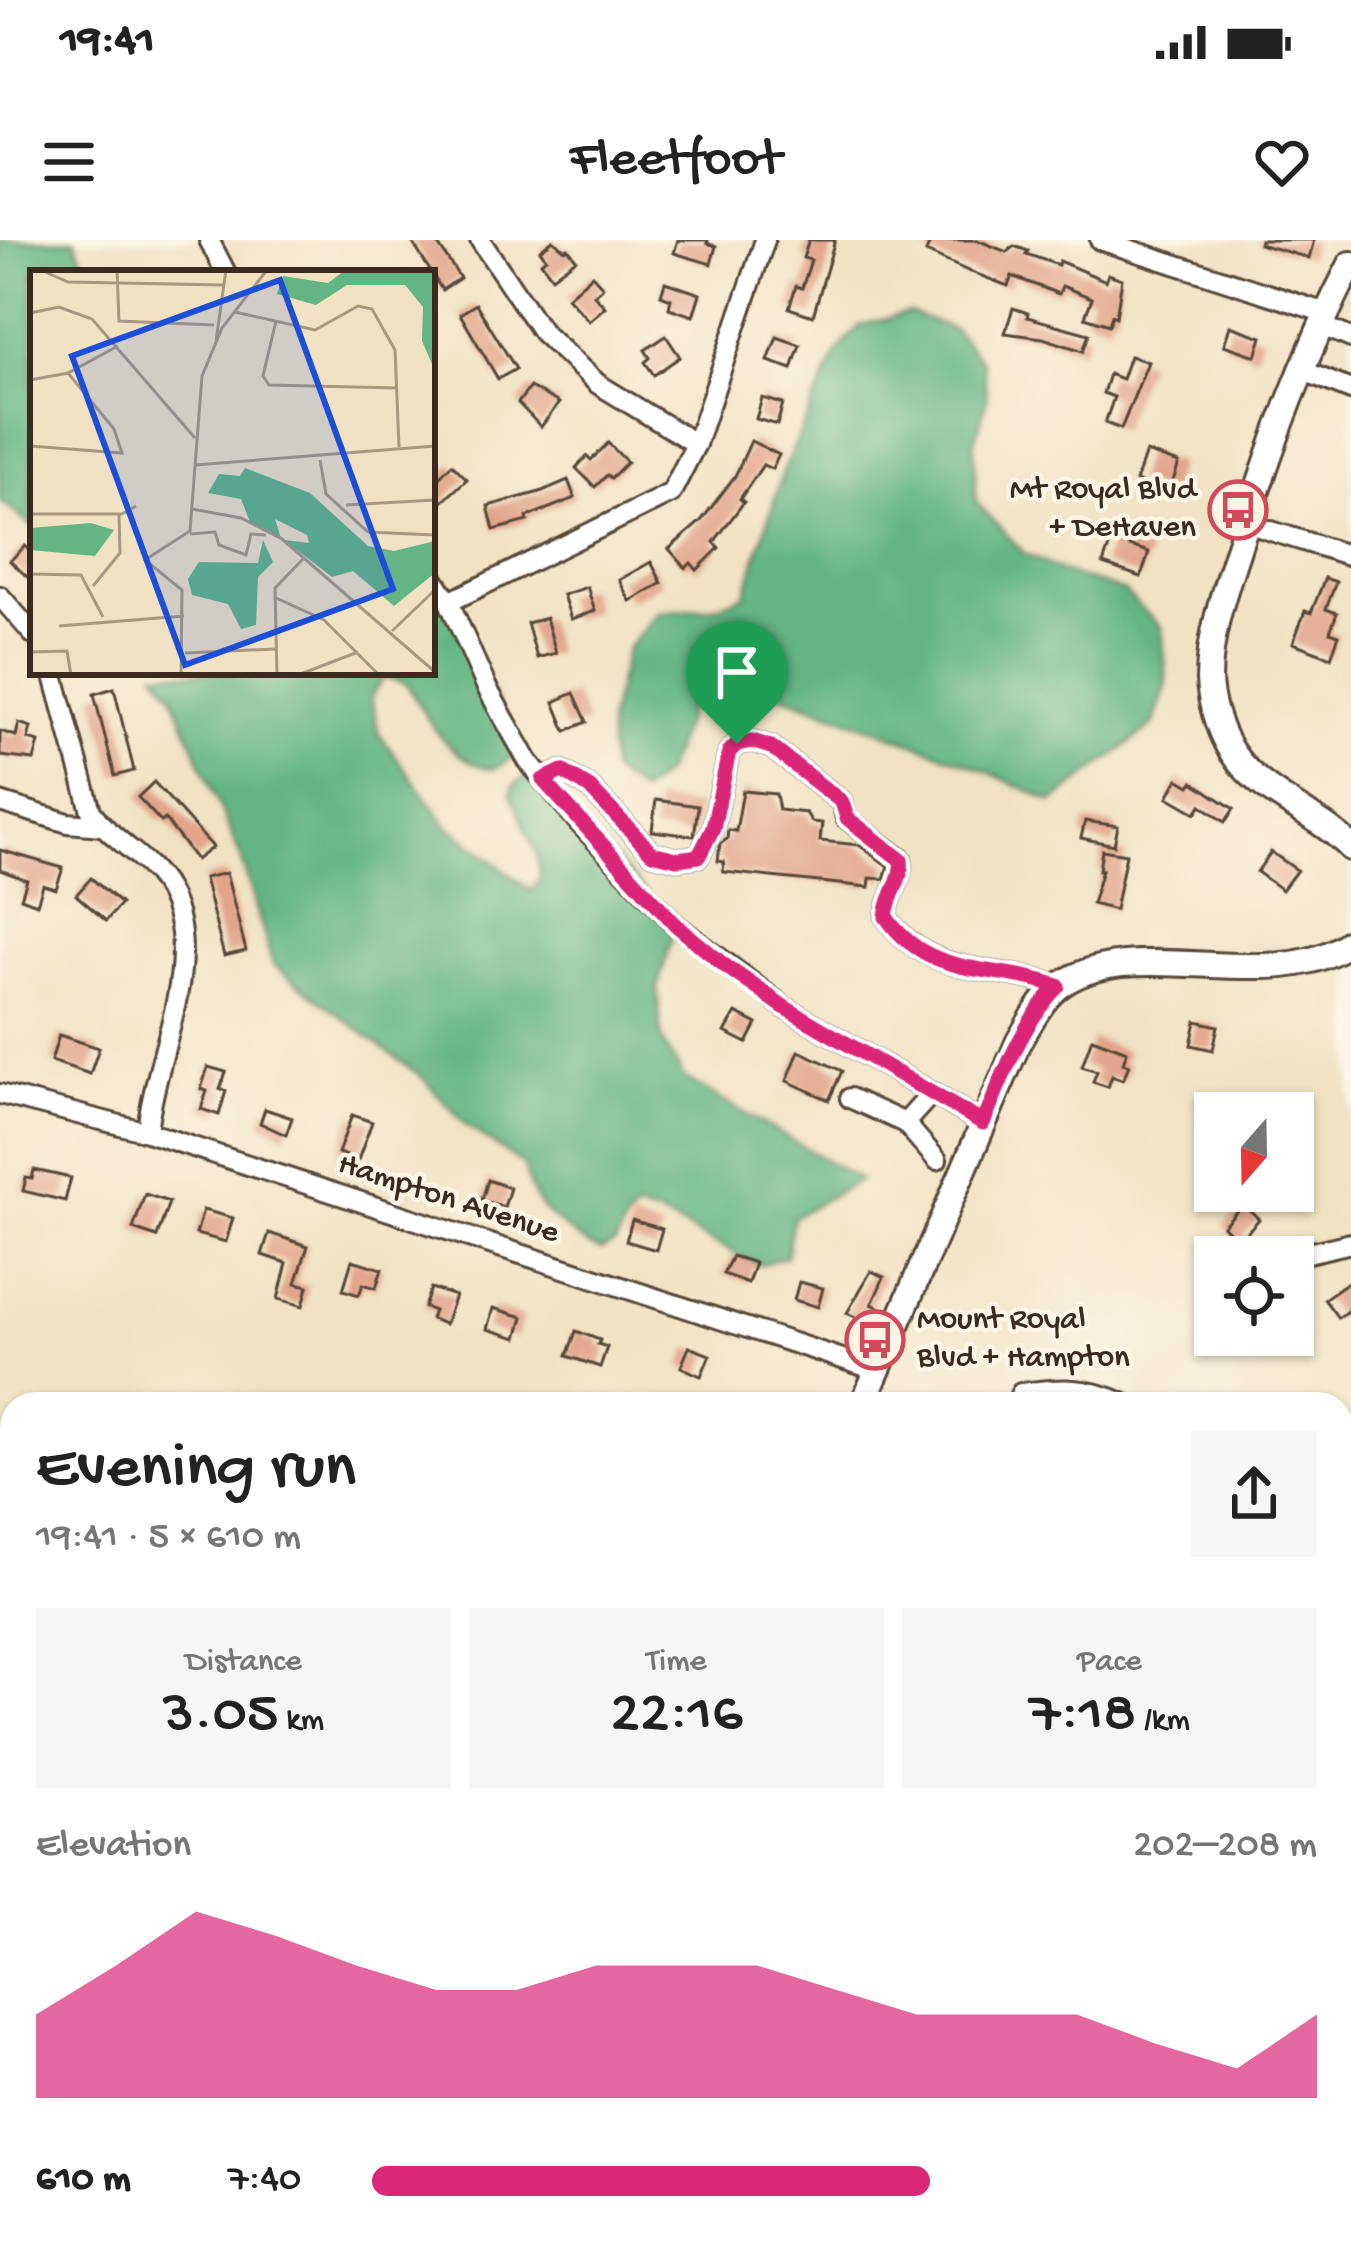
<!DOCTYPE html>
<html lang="en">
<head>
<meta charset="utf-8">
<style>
  body { margin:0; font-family:"Gochi Hand",sans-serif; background:#f6f6f6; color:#222; height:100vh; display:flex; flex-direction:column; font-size:45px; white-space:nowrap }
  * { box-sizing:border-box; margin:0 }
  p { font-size:39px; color:#767676 }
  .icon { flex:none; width:66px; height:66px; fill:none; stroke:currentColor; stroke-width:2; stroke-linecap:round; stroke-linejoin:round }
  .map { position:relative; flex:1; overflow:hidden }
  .drawer { position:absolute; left:0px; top:1152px; width:1353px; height:861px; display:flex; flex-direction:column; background:#fff; border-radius:36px 36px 0 0; box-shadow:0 3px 9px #0004 }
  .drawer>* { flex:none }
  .needle { width:78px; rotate:200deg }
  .tools { position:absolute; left:1194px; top:852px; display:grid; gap:24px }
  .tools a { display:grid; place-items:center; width:120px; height:120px; border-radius:0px; background:#fff; box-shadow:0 3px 9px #0004; font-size:60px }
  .pin { position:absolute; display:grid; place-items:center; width:102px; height:102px; color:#fff; margin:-123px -51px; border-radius:50% 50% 50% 0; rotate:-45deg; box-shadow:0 0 12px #0007 }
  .pin .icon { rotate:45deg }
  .round { display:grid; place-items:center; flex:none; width:126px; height:126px; border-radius:0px; background:#f6f6f6 }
  .overview { display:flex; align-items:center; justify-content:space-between; height:204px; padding:0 36px }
  h1 { font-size:66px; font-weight:600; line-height:90px }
  .figures { display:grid; grid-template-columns:repeat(3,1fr); gap:18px; height:204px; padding:12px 36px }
  .figures div { display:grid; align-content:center; border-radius:0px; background:#f6f6f6; text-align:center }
  .figures b { font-size:60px; font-weight:600 }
  .figures small { font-size:33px; font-weight:400 }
  .figures p { font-size:33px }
  .chart { height:336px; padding:24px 36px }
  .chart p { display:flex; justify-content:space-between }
  .chart svg { width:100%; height:216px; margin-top:12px; fill:#db2777; opacity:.7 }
  ul { padding:0 36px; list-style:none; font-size:39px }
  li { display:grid; grid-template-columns:192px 144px 1fr; align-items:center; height:90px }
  li i { height:30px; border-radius:15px; background:#db2777 }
  .status { display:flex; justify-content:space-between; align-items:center; height:84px; padding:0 60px; background:#fff; direction:ltr }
  .status svg { height:33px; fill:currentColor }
  header { display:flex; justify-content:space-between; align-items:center; height:156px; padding:0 36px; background:#fff; font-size:54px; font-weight:600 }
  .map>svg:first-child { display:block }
</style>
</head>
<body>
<div class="status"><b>19:41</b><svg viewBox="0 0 49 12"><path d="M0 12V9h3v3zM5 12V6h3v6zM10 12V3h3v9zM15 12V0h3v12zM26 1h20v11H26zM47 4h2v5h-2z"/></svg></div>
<header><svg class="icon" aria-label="menu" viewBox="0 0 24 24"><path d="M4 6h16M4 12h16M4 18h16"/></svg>Fleetfoot<svg class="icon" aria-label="heart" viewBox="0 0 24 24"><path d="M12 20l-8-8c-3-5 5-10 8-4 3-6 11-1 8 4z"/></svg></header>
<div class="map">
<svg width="1351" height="2012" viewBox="0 0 1351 2012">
  <rect width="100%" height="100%" fill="#fcf5e5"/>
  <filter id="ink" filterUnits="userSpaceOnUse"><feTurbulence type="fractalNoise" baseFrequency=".00833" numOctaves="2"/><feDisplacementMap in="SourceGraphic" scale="24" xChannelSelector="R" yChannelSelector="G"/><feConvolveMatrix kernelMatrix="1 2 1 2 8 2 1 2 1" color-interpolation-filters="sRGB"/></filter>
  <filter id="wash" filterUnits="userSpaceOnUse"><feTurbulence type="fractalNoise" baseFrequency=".004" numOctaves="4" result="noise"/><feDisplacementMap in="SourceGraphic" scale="48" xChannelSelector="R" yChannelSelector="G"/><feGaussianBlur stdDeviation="2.7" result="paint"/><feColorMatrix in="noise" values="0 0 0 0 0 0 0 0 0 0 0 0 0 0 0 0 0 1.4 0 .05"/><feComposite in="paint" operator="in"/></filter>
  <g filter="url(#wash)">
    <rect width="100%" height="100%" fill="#f1e2c4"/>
    <!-- forest -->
    <g fill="#63b683" stroke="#4f7050" stroke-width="3">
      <polygon points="0,0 75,0 88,33 33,33 33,287 0,261"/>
      <polygon points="909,73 954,89 982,122 987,159 974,204 976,262 1024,313 1065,333 1123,351 1162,388 1167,445 1153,485 1053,562 973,525 718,431 696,439 686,479 665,533 641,553 611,532 608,483 627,409 658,372 714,367 745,355 784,229 837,112 861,85"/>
      <path d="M432,336L522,511L494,529C450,523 427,479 406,443L383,438L371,457L379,494L446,584L531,651L540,638L537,615L511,554L514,545L535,531L676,685L657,748L662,800L684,838L860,940L793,977L786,1017L758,1025L659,975L636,970L625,983L616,1003L601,1010L591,1007C558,983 530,969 525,926L467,886L422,837L273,725L242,620L172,453L156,432H432Z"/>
    </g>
    <g id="blocks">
      <!-- building -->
      <g fill="#e2a48b">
        <polygon points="411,0 435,0 460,38 442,50"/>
        <polygon points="553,0 565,10 568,8 576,19 552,37 541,22 546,18 540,10"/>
        <polygon points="678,0 708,0 707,3 716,6 711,24 674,13"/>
        <polygon points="809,0 835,0 813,76 789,68 796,46 802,48 811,20 803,18"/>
        <polygon points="931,0 977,0 1007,12 1014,6 1028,11 1026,14 1058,25 1059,21 1106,41 1108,34 1122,39 1116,77 1112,75 1109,85 1085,77 1092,58 1062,46 1059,54 1012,36 1008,46 966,30 926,12"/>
        <polygon points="1260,0 1314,0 1309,18 1259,4"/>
        <polygon points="592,35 603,47 594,55 605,67 589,81 567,57"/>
        <polygon points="665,42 700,54 693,76 669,68 671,59 661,55"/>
        <polygon points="476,64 516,129 498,139 460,74"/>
        <polygon points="1013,68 1028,73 1027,77 1089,94 1083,111 1043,98 1005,93"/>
        <polygon points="1230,86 1262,97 1256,116 1224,105"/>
        <polygon points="666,96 680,117 654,135 645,122 650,118 645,110"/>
        <polygon points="777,97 800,105 792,129 768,121"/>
        <polygon points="1130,116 1148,122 1121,189 1105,183 1114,157 1103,153 1109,134 1122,139"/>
        <polygon points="530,147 559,163 541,187 518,163"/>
        <polygon points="762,158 783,164 777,185 756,179"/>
        <polygon points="751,201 779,215 772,229 763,225 740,259 744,262 714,302 719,308 697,330 691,323 686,328 669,309 701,281 735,236"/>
        <polygon points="608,203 627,222 611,238 607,235 595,247 576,228 587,216 591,220"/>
        <polygon points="1146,212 1179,223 1169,253 1136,241"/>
        <polygon points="452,224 467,239 438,266 432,260 432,244"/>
        <polygon points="568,240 575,258 527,277 528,281 494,290 488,266 540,252"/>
        <polygon points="1111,300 1149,312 1141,337 1103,324"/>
        <polygon points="25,306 33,313 33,342 10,321"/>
        <polygon points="651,322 662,343 630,361 619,340"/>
        <polygon points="1325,338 1336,342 1326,369 1337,373 1330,392 1339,395 1331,417 1293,403 1305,371 1311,373"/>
        <polygon points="587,347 595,371 571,379 563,355"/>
        <polygon points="546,378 556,413 537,418 527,383"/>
        <polygon points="114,448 134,531 115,536 94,454"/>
        <polygon points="574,453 587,482 566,491 554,462"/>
        <polygon points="19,483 31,487 28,499 39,502 34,520 0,516 0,491 16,496"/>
        <polygon points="1178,539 1190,546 1193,542 1234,569 1225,582 1201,565 1196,573 1168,557"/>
        <polygon points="154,542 213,607 196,620 165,579 161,582 138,557"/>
        <polygon points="743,551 776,554 779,570 806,573 812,582 822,583 820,601 859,605 888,626 884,639 870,638 869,647 723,632 724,622 718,621 720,604 727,599 728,590 736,591"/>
        <polygon points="656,560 698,566 694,596 652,591"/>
        <polygon points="1085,581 1118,586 1114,605 1081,598"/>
        <polygon points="0,610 63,628 56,649 43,645 37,664 21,658 27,640 0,630"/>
        <polygon points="1102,610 1126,614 1115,670 1092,664 1102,630 1099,630"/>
        <polygon points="1271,612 1297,630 1282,650 1257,632"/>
        <polygon points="226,633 246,711 224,716 204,638"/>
        <polygon points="91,638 121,664 106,681 76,655"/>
        <polygon points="736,773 757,784 747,803 725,792"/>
        <polygon points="1196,781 1218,786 1213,810 1191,805"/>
        <polygon points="59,795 99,808 90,834 51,821"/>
        <polygon points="1092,798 1127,811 1123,823 1129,825 1123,840 1112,836 1108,847 1093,842 1097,831 1082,826"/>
        <polygon points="799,811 842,831 829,860 787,841"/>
        <polygon points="208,827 226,832 220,849 226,851 219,875 201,869 207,851 201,849"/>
        <polygon points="265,869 292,878 286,895 260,883"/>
        <polygon points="352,875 372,882 358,920 338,913"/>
        <polygon points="34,930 71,938 65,961 23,951 26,938 32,939"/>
        <polygon points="488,940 510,948 504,967 482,960"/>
        <polygon points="145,954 169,962 157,997 133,989"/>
        <polygon points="1243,964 1259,979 1239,1001 1223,986"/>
        <polygon points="203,970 233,978 226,1002 196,994"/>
        <polygon points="632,980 662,989 656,1010 626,1001"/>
        <polygon points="269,993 308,1006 296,1043 308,1046 303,1066 278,1059 287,1023 262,1015"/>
        <polygon points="732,1016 755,1023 748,1043 723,1034"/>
        <polygon points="352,1020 382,1029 376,1048 363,1044 359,1055 343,1050"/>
        <polygon points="871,1031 884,1037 872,1064 882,1069 875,1086 847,1073"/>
        <polygon points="1351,1040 1351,1068 1338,1078 1324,1059"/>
        <polygon points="799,1042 823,1048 818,1067 794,1060"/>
        <polygon points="431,1048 455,1056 445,1084 431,1079 434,1071 424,1067"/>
        <polygon points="493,1068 523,1077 517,1098 487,1089"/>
        <polygon points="576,1091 600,1100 598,1104 607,1107 600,1127 567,1116"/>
        <polygon points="689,1107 710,1115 701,1136 681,1127"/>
      </g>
    </g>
  </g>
  <g filter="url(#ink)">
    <use href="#blocks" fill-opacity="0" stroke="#564637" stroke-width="3"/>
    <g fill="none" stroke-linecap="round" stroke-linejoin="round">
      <!-- minor casing -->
      <g stroke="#564637" stroke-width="24">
        <g id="minor">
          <polyline points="209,0 226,33"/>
          <polyline points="480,0 542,92 598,144 696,204"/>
          <polyline points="1100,0 1326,73"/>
          <polyline points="1320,85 1351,98"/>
          <polyline points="1299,129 1351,150"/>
          <polyline points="1246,283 1351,316"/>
          <polyline points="432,336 449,362 487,448 528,521 580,584 676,685 784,767 983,883"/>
          <polyline points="0,356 33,394"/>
          <polyline points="449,362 671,253 696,204 765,0"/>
          <path d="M53,432L91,571C111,600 144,614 164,644C210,714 154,815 147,892"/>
          <path d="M543,540L562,531L589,547L652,613L677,619L699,616L713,588L729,512L737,504L752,501L771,507L842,562L846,578L901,619C904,638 887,657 886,677C932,741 994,723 1058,746"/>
          <polyline points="0,562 68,583 102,586"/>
          <polyline points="932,853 905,883 937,920"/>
          <polyline points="0,854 147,892 876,1130"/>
          <polyline points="850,858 905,883"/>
          <polyline points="1299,1015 1351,1003"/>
          <path d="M1016,1164L1021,1153C1063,1148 1086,1146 1125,1164"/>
          <polyline points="0,1298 12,1303"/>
          <polyline points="1341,1369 1351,1372"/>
          <polyline points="0,1709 12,1717"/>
          <polyline points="1341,1724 1351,1752"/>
          <polyline points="1341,1931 1351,1929"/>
          <polyline points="753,2001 783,2012"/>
          <polyline points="1080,2001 1084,2012"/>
          <polyline points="398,2012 405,2001"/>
        </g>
      </g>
      <!-- major casing -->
      <g stroke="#564637" stroke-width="30">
        <g id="major">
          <path d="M1351,24C1305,113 1272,202 1242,297C1227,343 1209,391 1209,440C1210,460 1217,484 1226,502C1252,553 1313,569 1351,608"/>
          <path d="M863,1164L1019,801C1030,783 1040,762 1057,748C1128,689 1276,760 1351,701"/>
          <polyline points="195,2012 214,2001"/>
        </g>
      </g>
      <!-- minor -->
      <use href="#minor" stroke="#fff" stroke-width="18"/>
      <!-- major -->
      <use href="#major" stroke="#fff" stroke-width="24"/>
    </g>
  </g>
  <g fill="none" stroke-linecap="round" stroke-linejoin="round" filter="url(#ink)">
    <!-- route casing -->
    <g stroke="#fff" stroke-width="24">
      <path id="route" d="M752,501L771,507L842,562L847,578L901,620C904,638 887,657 886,677C931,741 994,723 1058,746C1021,784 1004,835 983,883L784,767L724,725L676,685L543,540L562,531L589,547L652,613L677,619L699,616L713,588L729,512L737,504Z"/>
    </g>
    <!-- route -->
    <use href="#route" stroke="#db2777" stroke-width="15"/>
  </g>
  <!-- icons -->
  <defs>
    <g id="bus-ring" transform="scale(3)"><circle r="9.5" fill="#fcf5e5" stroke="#d1495b" stroke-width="1.5"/><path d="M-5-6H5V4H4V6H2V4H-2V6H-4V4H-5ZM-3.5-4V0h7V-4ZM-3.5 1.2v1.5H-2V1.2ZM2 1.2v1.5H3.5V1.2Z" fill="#d1495b"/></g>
  </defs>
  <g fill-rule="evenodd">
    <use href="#bus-ring" x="1238" y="270"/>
    <use href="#bus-ring" x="875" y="1100"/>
  </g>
  <g text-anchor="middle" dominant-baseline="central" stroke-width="9" stroke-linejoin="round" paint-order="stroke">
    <!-- poi labels -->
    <g font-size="33" fill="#3b2a1e" stroke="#fcf5e5" text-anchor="end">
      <text x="1196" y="251">Mt Royal Blvd<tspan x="1196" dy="38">+ DeHaven</tspan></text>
      <text x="917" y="1081" text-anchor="start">Mount Royal<tspan x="917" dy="38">Blvd + Hampton</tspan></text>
    </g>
    <!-- street labels -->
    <g font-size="33" fill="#3b2a1e" stroke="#fcf5e5">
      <text transform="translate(448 960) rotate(18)">Hampton Avenue</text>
    </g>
  </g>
  <!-- overview -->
  <g transform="translate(30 30)">
    <rect width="405" height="405" fill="#f1e2c4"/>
    <path d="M314,1H405V101L392,71L393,37L375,15H317L286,35L247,24L253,6L298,13ZM215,198L280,223L338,276L364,281L405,271V303L364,336L323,301L302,307L254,270L279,273L277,265L245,249L251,268L220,252L211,229L178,223L189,204L210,206ZM61,253L84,260L65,286L0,280V258ZM233,270L243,292L228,307L226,355L211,359L198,334L162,325L158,309L169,292L228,293Z" fill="#63b683"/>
    <path fill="none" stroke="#a89882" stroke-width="3" d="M11,0L38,12L193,15M87,0L89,51L184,55M205,42L285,60L328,36L342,39L365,80L369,177M0,43L29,37L62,49L165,168M246,51L233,106L239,115L367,118M186,71L196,0M0,110L38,103L88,76M0,176L92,183L84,159L38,103M290,190L296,224L338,262L405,265M165,195L405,176M316,235L405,230M162,239L211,248L252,269L405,402M0,244H92L106,236M160,264L185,262L189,275L216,285L221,264L236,265M0,304L51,305L73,347M63,316L90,283L89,244M244,327L294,350L349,405M29,356L154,346M362,361L405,320M0,382L37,381L41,405M155,383L245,379M151,405L152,320L115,290L160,261L172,106L192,58L237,0M247,405L245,318L273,289M268,405L328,382"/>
    <path fill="#1d4ed8" fill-opacity="0.15" stroke="#1d4ed8" stroke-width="6" d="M250,10L363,319L155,395L42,86Z"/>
    <rect width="405" height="405" fill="none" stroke="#3b2a1e" stroke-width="6"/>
  </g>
</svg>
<div class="tools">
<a><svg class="needle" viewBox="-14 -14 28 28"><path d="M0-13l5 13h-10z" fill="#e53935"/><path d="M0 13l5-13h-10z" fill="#767676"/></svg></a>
<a><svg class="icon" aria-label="locate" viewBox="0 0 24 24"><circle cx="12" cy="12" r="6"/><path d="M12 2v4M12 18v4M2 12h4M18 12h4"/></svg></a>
</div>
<div class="pin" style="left:737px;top:504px;background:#1e9e55"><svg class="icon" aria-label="arrive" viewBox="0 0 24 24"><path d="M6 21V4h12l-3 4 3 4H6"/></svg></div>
<section class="drawer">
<div class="overview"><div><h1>Evening run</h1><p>19:41 · 5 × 610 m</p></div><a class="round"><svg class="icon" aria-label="share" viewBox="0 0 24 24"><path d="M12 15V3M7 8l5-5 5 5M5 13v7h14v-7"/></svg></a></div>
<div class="figures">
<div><p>Distance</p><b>3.05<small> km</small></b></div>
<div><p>Time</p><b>22:16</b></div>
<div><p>Pace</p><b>7:18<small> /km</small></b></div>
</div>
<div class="chart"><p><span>Elevation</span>202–208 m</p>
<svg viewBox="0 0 160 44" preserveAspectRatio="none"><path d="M0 44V27L10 17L20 6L30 11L40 17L50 22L60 22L70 17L80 17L90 17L100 22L110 27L120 27L130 27L140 33L150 38L160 27V44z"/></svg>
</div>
<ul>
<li><b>610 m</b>7:40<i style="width:59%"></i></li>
</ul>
</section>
</div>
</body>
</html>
